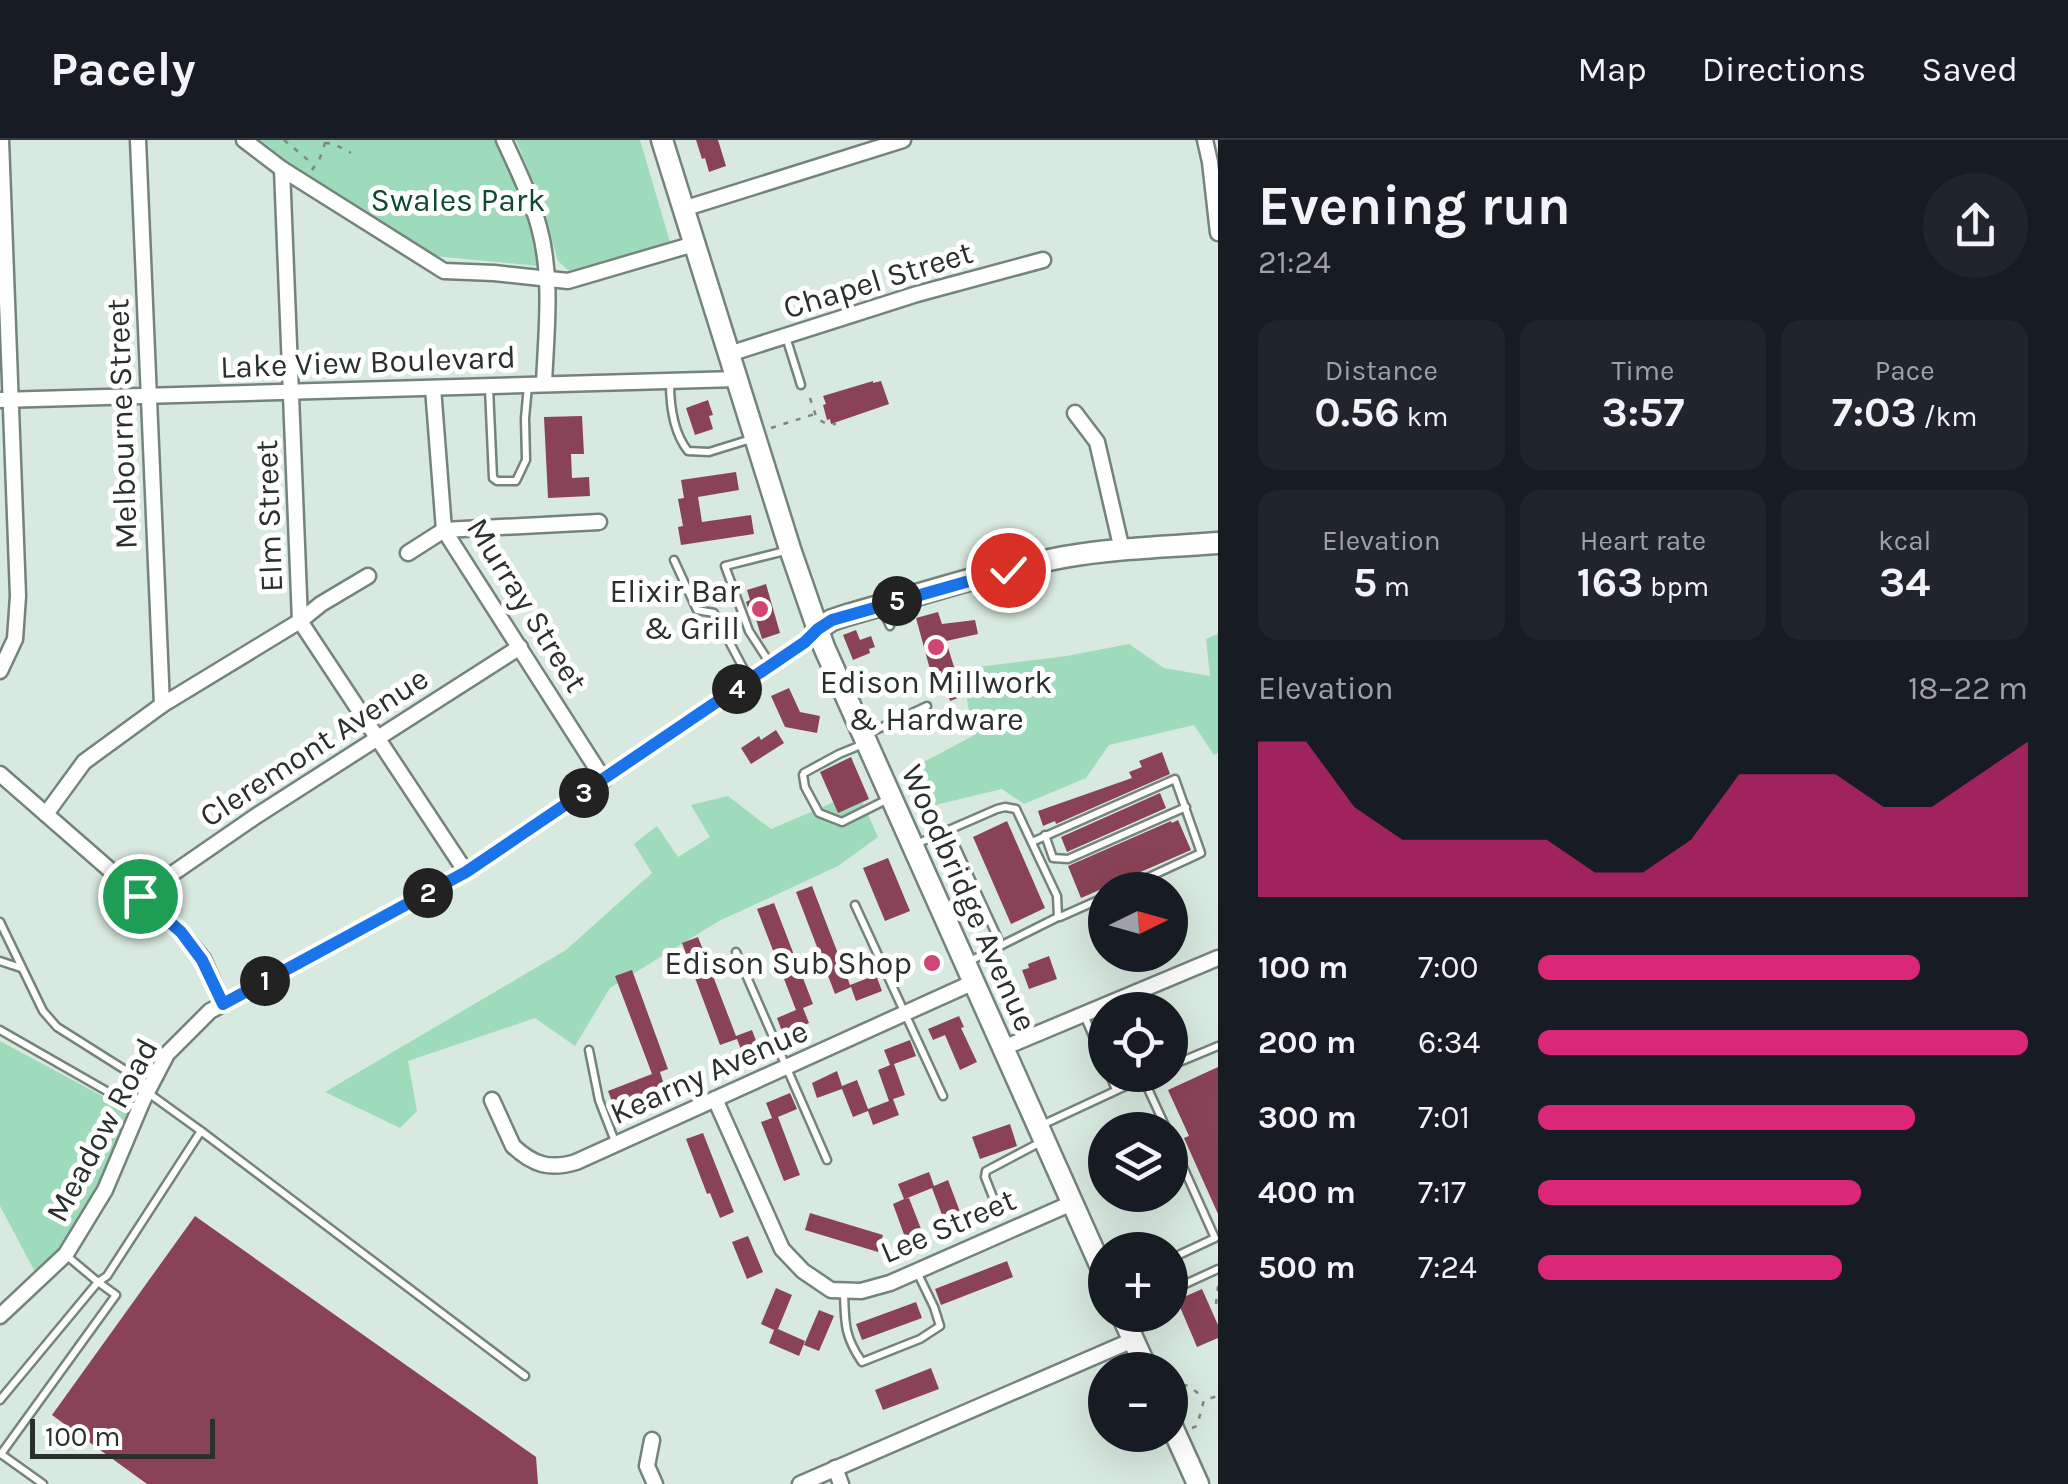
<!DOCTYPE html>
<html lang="en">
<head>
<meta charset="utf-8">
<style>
  body { margin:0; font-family:Karla,sans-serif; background:#20242c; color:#f1f3f6; height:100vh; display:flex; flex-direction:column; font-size:38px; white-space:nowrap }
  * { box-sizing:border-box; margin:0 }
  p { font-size:32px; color:#9ea1a6 }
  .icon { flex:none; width:55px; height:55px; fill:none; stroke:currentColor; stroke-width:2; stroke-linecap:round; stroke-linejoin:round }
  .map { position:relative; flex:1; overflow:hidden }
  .side { display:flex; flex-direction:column; background:#171b24; width:850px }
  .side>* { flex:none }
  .needle { width:65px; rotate:85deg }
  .fabs { position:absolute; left:1088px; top:732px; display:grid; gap:20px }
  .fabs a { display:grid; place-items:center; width:100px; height:100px; border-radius:50%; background:#171b24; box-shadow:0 10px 40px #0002; font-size:50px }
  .scale { position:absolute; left:30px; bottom:25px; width:185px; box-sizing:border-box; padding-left:10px; border:5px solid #2a302c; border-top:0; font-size:28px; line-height:35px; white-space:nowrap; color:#2a302c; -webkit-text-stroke:8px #fff; paint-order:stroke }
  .pin { position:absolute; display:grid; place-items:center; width:85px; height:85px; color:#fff; margin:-42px; border:5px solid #fff; border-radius:50%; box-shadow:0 2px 10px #0007 }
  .km { position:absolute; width:50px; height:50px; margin:-25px; border-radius:50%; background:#222; color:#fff; font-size:28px; line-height:50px; text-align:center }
  .round { display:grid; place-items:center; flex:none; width:105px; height:105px; border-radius:52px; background:#20242c }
  .summary { display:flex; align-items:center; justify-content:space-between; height:170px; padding:0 40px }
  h1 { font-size:55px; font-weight:700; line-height:75px }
  .figures { display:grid; grid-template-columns:repeat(3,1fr); gap:15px; height:170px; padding:10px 40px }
  .figures div { display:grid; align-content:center; border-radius:20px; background:#20242c; text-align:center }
  .figures b { font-size:42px; font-weight:700 }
  .figures small { font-size:28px; font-weight:400 }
  .figures p { font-size:28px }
  .chart { height:280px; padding:20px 40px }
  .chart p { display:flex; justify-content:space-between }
  .chart svg { width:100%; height:180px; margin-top:10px; fill:#db2777; opacity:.7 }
  ul { padding:0 40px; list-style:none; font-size:32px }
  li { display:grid; grid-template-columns:160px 120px 1fr; align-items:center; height:75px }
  li i { height:25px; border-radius:12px; background:#db2777 }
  header { display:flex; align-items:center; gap:60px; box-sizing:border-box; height:140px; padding:0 50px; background:#171b24; border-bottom:2px solid #363941 }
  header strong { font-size:48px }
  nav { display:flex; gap:55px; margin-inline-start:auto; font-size:35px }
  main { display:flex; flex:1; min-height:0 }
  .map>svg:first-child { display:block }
</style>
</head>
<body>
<header>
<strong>Pacely</strong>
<nav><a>Map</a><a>Directions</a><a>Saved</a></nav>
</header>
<main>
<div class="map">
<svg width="1218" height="1344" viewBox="0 0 1218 1344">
  <rect width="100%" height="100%" fill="#d8e9df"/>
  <!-- green -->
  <g fill="#9edbba">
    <polygon points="260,0 497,0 528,66 541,122 539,126 434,116 314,42"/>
    <polygon points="516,0 640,0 670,102 569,131 558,121 541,61"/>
    <polygon points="1218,494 1218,613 1214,615 1194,585 1109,605 1086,638 1024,664 1002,649 927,667 910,629 973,596 962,529 1067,516 1129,504 1164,528 1210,536 1206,499"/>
    <polygon points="858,652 878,697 838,726 719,781 610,848 575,906 535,878 408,921 417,971 400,988 325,952 566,810 652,733 634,704 657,686 678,717 710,697 691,665 728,656 771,689"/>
    <polygon points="0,901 141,977 40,1141 0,1066"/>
  </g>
  <!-- building -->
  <g fill="#8a4356">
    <polygon points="696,0 718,0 726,26 709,32 705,18 702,19"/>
    <polygon points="873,241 873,243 881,241 889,264 831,284 830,279 827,280 823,265 826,264 823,256"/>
    <polygon points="708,260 713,275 709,276 713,289 695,295 686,268"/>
    <polygon points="582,276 584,314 571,314 572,338 589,337 590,356 548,358 544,277"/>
    <polygon points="736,332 739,350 698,357 702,382 751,375 754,394 681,405 678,387 683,386 678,359 684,358 681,340"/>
    <polygon points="766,444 780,493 762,499 755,476 751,477 746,462 750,460 747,450"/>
    <polygon points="938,472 942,484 975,480 978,494 946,501 963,556 950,561 941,531 931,533 916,478"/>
    <polygon points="856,490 860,500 871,496 875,507 869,509 870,513 853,520 843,495"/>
    <polygon points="789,548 800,572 820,576 817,593 785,587 771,556"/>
    <polygon points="776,590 784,603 751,624 741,608 759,596 761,600"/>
    <polygon points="1162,612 1170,634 1056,684 1055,681 1043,686 1038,671 1132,638 1129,632 1142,627 1139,621"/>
    <polygon points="851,617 869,659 838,673 820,632"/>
    <polygon points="1160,653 1166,668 1067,712 1061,697"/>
    <polygon points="1178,680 1191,710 1081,758 1068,726 1171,681 1172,683"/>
    <polygon points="1007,681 1045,768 1011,784 973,697"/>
    <polygon points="888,718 910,771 885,781 863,728"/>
    <polygon points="812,746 850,845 876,835 882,851 856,861 851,847 835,854 796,752"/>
    <polygon points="774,763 813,864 803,868 809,883 783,894 777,878 796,870 757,769"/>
    <polygon points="698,797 736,896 752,890 758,906 742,912 737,899 720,905 682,803"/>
    <polygon points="1049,816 1057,839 1029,849 1022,830 1029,828 1028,824"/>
    <polygon points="632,830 668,929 660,932 665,948 614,967 608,951 652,934 615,836"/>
    <polygon points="959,876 964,887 961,888 977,922 960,930 945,895 933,900 928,889"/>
    <polygon points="910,900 916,916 894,924 905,955 893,959 899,975 873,985 868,971 853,977 842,949 817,958 812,943 837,931 842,946 857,940 868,969 889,961 878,930 890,925 884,910"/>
    <polygon points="1218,927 1218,1074 1184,998 1189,996 1168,950"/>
    <polygon points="790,953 797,969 778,977 800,1035 784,1041 761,982 772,978 766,963"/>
    <polygon points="1010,984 1017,1006 980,1019 972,997"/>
    <polygon points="703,993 734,1072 720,1078 710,1053 707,1054 686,999"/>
    <polygon points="929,1032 934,1046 948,1040 962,1077 945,1083 932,1048 905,1059 909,1058 923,1094 906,1100 893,1064 904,1059 898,1044"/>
    <polygon points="810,1073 883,1095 878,1112 805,1090"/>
    <polygon points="195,1076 536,1317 538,1344 147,1344 52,1275"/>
    <polygon points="748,1096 763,1132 747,1139 732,1102"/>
    <polygon points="1007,1121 1013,1137 941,1165 935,1149"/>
    <polygon points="776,1148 792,1155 778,1189 805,1201 799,1216 769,1203 774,1190 761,1184"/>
    <polygon points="1202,1149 1218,1185 1218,1198 1197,1207 1177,1160"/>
    <polygon points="916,1162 922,1178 862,1200 856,1184"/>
    <polygon points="819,1170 834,1176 819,1211 804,1205"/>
    <polygon points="931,1228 939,1249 883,1270 875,1250"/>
  </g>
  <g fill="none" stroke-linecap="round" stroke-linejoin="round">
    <!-- lane casing -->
    <g stroke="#74847b" stroke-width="11">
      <g id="lane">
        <polyline points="786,197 801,245"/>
        <path d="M670,243C670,266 673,292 688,311L709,312L751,299"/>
        <polyline points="489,248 493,338 497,341 516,341 526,320 525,278 528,246"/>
        <polyline points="674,420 697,470 714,473 749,539"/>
        <polyline points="883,471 890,486"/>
        <polyline points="771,525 749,491 725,426 789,410"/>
        <polyline points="865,595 927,566"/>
        <polyline points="861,605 839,614 804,633 803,635 805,647 819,673 842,682 886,660"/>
        <polyline points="948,690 1001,805"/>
        <polyline points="1045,695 1053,718 1068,719 1186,667"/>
        <polyline points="1032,702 1175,639 1201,713 1121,750"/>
        <polyline points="914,705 997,669 1005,667 1016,669 1057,756 1058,777 970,821"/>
        <polyline points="855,765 943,956"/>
        <polyline points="1060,777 1105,757"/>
        <polyline points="0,782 43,871 57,887 149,945"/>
        <polyline points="736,812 827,1020"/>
        <polyline points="0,821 21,828"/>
        <polyline points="1084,875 1105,924"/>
        <polyline points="0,890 138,969"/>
        <polyline points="589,910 599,960 616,1004"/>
        <polyline points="1170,926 1218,906"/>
        <polyline points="1110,935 1116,950"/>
        <polyline points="1042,985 1143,938 1167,990"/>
        <polyline points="201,991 525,1236"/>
        <polyline points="1170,998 1215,1098 1170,1119"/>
        <polyline points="998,1070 985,1037 986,1031 1039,1003"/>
        <polyline points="67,1116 98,1142 107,1136 201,991 147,952"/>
        <polyline points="1170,1151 1218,1129"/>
        <path d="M844,1152C845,1183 844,1196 862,1222L920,1199L940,1186L934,1167L918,1134"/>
        <polyline points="0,1260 98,1142 116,1155 1,1314"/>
        <polyline points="1,1314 43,1344"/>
      </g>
    </g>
    <!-- street casing -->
    <g stroke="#74847b" stroke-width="19">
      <g id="street">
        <polyline points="138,0 162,565"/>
        <polyline points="244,0 282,29 444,131 494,133 568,141 694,104"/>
        <path d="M504,0C517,28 531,57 539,87C553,137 546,194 544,244"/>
        <polyline points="1205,0 1210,22 1218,93"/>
        <polyline points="282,29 300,481 466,732"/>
        <polyline points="683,69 903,0"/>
        <polyline points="729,214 917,154 1043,120"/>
        <polyline points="433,248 444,390 604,640"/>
        <polyline points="0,260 737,239"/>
        <polyline points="1075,273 1097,302 1122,410"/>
        <polyline points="408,413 444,390 599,382"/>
        <polyline points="0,531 15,499 18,456 1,0"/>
        <polyline points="0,634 181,792 203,819 223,864"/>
        <polyline points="46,674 84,622 162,565 300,481 321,464 368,436"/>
        <polyline points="140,756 256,676 520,507"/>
        <polyline points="1003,908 1218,818"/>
        <polyline points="715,959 782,1109 803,1131 831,1150 861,1151 890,1143 1072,1063"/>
        <path d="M492,960L513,1006C533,1025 550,1030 576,1022L974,842"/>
        <polyline points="0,1176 66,1114 105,1050 143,960 167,914 210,871 466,732 805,502 818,489"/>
        <polyline points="652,1300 647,1326 655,1344"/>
        <polyline points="835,1328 841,1344"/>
        <polyline points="800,1344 1133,1200"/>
      </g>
    </g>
    <!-- secondary casing -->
    <g stroke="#74847b" stroke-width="25">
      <g id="secondary">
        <polyline points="662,0 790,409 824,507 1105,1136"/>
        <path d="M818,489L832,480L847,475C919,455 991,431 1064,417C1114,408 1167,407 1218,403"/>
        <polyline points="1122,1175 1147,1230"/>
        <polyline points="1170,1282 1198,1344"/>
      </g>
    </g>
    <!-- path -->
    <g stroke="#7c8881" stroke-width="2.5" stroke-dasharray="5 8" stroke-linecap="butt">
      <polyline points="284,0 314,25"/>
      <polyline points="325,3 334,4 351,13"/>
      <polyline points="312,30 320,18 326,0"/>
      <polyline points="810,258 817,279 827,284 836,284"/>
      <polyline points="771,288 815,274"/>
      <polyline points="1218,1146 1216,1164 1218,1172"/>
      <polyline points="1170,1242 1189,1246 1204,1258"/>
      <polyline points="1192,1288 1197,1286 1204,1260 1218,1256"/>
    </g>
    <!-- lane -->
    <use href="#lane" stroke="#fff" stroke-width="6"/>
    <!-- street -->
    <use href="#street" stroke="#fff" stroke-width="14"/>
    <!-- secondary -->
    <use href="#secondary" stroke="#fff" stroke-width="20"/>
  </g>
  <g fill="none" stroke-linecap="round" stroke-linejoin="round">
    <!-- route casing -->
    <g stroke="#fff" stroke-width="20">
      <polyline id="route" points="140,756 181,792 202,820 223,864 466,732 805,502 818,489 832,480 1008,430"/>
    </g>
    <!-- route -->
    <use href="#route" stroke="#1a73e8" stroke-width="12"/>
  </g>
  <!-- markers -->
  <g fill="#d24472" stroke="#fff" stroke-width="4">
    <circle cx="760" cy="469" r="10"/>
    <circle cx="936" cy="507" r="10"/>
    <circle cx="932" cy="823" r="10"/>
  </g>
  <g text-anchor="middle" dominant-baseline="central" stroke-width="10" stroke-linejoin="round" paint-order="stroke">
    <!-- park labels -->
    <g font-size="32" fill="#0d4c32" stroke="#fff">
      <text x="458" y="60">Swales Park</text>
    </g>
    <!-- street labels -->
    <g font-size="32" fill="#2a302c" stroke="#fff">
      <text transform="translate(878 140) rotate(-17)">Chapel Street</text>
      <text transform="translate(368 222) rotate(-2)">Lake View Boulevard</text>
      <text transform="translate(122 284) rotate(-92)">Melbourne Street</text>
      <text transform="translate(269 376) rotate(-92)">Elm Street</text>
      <text transform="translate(527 465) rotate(58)">Murray Street</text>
      <text transform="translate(314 607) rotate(-33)">Cleremont Avenue</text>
      <text transform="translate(969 758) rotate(66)">Woodbridge Avenue</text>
      <text transform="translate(709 932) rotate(-24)">Kearny Avenue</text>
      <text transform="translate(102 990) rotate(-62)">Meadow Road</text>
      <text transform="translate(948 1086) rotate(-23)">Lee Street</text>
    </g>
    <!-- poi labels -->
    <g font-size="32" fill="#2a302c" stroke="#fff" text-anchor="end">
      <text x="740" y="451">Elixir Bar<tspan x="740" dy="37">&amp; Grill</tspan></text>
      <text x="936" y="542" text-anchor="middle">Edison Millwork<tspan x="936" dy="37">&amp; Hardware</tspan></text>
      <text x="912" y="823">Edison Sub Shop</text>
    </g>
  </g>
</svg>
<div class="fabs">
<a><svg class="needle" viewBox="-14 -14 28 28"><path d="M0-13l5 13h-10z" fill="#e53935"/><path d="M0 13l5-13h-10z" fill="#9ea1a6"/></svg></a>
<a><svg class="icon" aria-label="locate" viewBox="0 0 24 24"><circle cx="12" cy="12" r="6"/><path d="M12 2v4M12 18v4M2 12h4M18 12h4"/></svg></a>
<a><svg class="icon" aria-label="layers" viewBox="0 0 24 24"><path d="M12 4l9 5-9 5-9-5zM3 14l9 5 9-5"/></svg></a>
<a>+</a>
<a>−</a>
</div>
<div class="scale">100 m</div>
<div class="pin" style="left:140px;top:756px;background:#1e9e55"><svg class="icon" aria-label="arrive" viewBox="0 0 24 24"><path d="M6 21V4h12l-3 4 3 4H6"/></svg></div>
<div class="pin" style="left:1008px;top:430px;background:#d93025"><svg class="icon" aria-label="check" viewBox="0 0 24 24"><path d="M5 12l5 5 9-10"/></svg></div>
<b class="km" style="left:265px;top:841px">1</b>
<b class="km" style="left:428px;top:753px">2</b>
<b class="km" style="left:584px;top:653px">3</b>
<b class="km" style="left:737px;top:549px">4</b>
<b class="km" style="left:897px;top:461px">5</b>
</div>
<section class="side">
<div class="summary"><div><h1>Evening run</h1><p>21:24</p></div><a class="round"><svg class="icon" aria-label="share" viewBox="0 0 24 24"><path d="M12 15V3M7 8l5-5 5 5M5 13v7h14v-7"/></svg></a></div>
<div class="figures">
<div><p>Distance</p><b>0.56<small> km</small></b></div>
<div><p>Time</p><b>3:57</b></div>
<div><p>Pace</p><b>7:03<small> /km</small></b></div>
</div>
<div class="figures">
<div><p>Elevation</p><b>5<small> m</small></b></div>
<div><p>Heart rate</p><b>163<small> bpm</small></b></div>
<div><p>kcal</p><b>34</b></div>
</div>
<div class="chart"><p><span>Elevation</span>18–22 m</p>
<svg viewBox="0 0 160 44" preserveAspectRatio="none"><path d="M0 44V6L10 6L20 22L30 30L40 30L50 30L60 30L70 38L80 38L90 30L100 14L110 14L120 14L130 22L140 22L150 14L160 6V44z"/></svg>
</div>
<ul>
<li><b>100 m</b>7:00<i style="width:78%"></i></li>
<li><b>200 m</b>6:34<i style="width:100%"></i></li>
<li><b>300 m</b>7:01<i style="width:77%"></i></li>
<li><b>400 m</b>7:17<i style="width:66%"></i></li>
<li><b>500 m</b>7:24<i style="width:62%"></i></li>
</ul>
</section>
</main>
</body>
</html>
